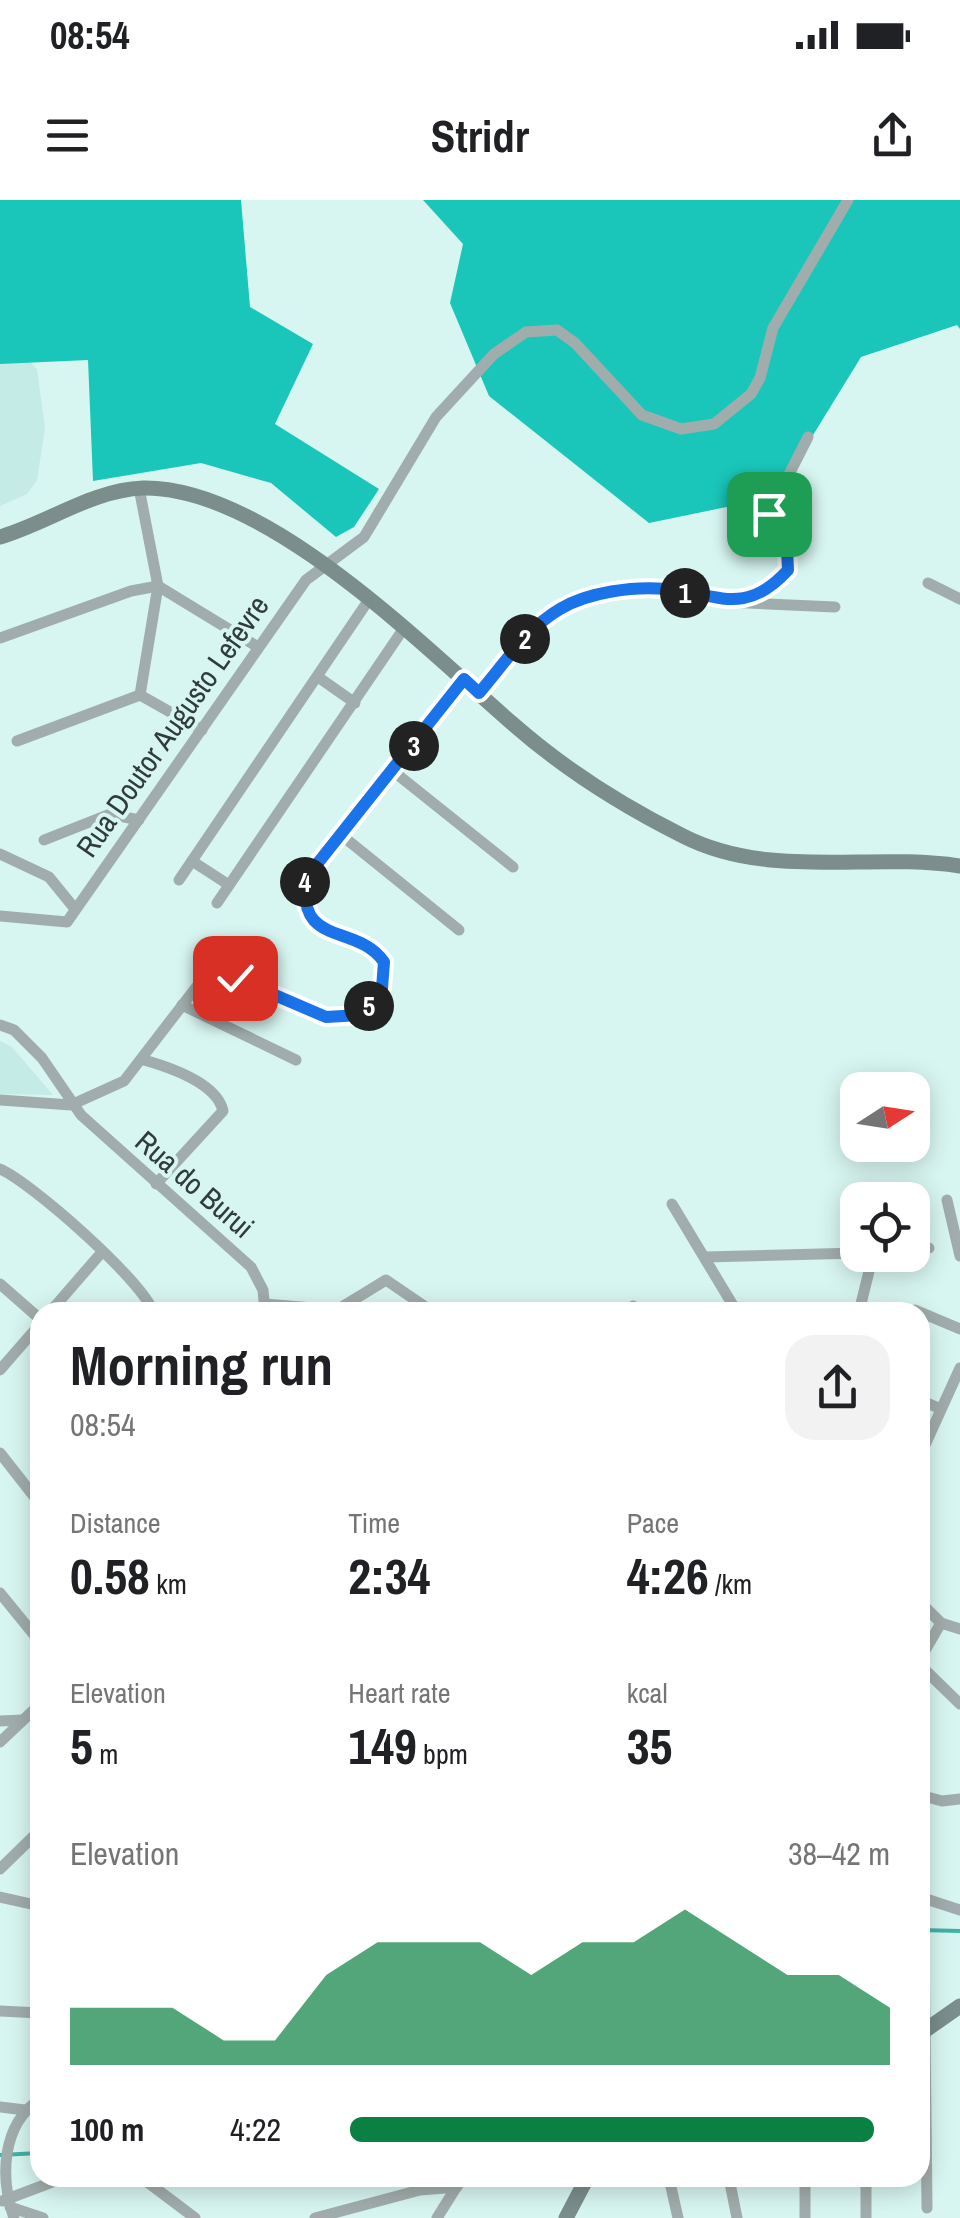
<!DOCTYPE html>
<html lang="en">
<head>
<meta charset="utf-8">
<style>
  body { margin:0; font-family:"Archivo Narrow",sans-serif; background:#f2f2f2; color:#202124; height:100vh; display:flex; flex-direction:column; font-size:38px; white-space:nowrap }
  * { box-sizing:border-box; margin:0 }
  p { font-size:32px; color:#757577 }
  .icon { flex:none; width:55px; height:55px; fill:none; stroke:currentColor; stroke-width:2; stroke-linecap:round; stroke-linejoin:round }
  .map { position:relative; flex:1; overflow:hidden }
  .details { position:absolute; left:30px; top:1102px; width:900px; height:885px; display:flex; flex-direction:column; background:#fff; border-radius:30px; box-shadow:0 5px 25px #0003 }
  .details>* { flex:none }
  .needle { width:65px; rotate:78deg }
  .controls { position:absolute; left:840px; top:872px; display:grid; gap:20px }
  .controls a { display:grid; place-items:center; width:90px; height:90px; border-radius:20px; background:#fff; box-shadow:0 5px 25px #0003; font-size:50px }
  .pin { position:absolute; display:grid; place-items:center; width:85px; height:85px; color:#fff; margin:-42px; border-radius:20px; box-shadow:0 5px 15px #0006 }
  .km { position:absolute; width:50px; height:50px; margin:-25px; border-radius:50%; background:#222; color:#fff; font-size:28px; line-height:50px; text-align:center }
  .round { display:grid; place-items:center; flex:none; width:105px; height:105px; border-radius:30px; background:#f2f2f2 }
  .headline { display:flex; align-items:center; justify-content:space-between; height:170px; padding:0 40px }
  h1 { font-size:55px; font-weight:700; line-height:75px }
  .figures { display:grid; grid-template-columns:repeat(3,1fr); gap:15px; height:170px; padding:10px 40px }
  .figures div { display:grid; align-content:center }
  .figures b { font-size:50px; font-weight:700 }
  .figures small { font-size:28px; font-weight:400 }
  .figures p { font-size:28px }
  .chart { height:280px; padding:20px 40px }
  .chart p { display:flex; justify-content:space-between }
  .chart svg { width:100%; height:180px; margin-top:10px; fill:#0b8043; opacity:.7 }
  ul { padding:0 40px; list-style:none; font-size:32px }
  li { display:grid; grid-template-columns:160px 120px 1fr; align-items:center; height:75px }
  li i { height:25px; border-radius:12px; background:#0b8043 }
  .status { display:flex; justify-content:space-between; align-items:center; height:70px; padding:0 50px; background:#fff; direction:ltr }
  .status svg { height:28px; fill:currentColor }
  header { display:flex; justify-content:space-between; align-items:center; height:130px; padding:0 40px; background:#fff; font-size:45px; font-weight:700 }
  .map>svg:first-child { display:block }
</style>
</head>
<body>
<div class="status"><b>08:54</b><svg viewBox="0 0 49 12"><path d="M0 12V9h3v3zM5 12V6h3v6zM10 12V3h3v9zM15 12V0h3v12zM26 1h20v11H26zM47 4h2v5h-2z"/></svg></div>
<header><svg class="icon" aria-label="menu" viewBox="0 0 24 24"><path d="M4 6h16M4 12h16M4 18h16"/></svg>Stridr<svg class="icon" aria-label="share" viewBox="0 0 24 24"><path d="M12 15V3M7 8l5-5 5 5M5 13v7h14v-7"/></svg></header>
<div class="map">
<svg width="960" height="2018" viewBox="0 0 960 2018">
  <rect width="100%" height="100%" fill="#d8f6f1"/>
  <!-- built -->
  <g fill="#c4ebe6">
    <polygon points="27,159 37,169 45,228 37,280 27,294 0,306 0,161"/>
    <polygon points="0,841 12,847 53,895 0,894"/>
  </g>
  <!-- forest -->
  <g fill="#1ac6b9">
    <polygon points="0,0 241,0 250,107 313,144 275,224 379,289 354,327 336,337 271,283 201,263 93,281 88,160 0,164"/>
    <polygon points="423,0 960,0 960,129 957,125 861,157 775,297 649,323 489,196 450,103 463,44"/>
  </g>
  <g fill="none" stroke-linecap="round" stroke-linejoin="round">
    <!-- stream -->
    <g stroke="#41b2a7" stroke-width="4">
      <polyline points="920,1730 960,1731"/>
      <polyline points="0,1955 40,1953"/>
    </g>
    <!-- street -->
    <g stroke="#a1adac" stroke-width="11">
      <polyline points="139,288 158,386 140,495"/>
      <polyline points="928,383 960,399"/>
      <polyline points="735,400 771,385 788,370 787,349 769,314 808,237"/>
      <polyline points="0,438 131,391 158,386 258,447"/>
      <polyline points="318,477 355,503"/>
      <polyline points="479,493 537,426 581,400 652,388 726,402 835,407"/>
      <polyline points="17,541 140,495 202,530"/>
      <polyline points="393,571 513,667"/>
      <polyline points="340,634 459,730"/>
      <polyline points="44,640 110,614 139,620"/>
      <polyline points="0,654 49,677 75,709"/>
      <polyline points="192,661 229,685"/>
      <polyline points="179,680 370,398"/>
      <polyline points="217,703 404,428"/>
      <polyline points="0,716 67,722 306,380 364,337 436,217 494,154 526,132 557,130 575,143 642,215 681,229 714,224 751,194 760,178 773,128 848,0"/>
      <polyline points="182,805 296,860"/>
      <polyline points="0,825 14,830 42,858 81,915 251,1067 263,1090 265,1112"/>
      <path d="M144,860C169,867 217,883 223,911L156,984"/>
      <path d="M0,900L71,905L124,881L211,768L326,817L360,815L382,788L384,762C356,723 294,746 307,676L464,479"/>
      <path d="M0,969C31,982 145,1083 153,1112"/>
      <polyline points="947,1000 960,1056"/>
      <polyline points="672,1004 737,1112"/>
      <polyline points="912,1049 929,1048"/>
      <polyline points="705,1057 858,1053"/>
      <polyline points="0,1084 40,1119"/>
      <polyline points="265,1104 337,1110 386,1080 433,1112"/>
      <polyline points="633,1106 637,1112"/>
      <polyline points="915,1110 960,1129"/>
      <polyline points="50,1112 102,1052"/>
      <polyline points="859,1112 873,1055"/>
      <polyline points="0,1170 40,1124"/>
      <polyline points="920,1200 941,1209"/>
      <polyline points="0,1253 40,1304"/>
      <polyline points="920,1256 960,1168"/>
      <polyline points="0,1393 40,1442"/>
      <polyline points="920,1402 941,1423 960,1429"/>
      <polyline points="920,1459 941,1423"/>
      <polyline points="920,1465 960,1504"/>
      <polyline points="0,1521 23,1520"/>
      <polyline points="0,1542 40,1504"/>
      <polyline points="920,1595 942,1601 960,1599"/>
      <polyline points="0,1669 40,1630"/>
      <polyline points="0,1697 40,1706"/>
      <polyline points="920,1697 960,1710"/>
      <polyline points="924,1738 927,2008"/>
      <polyline points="0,1811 40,1813"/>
      <polyline points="0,1907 25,1910"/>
      <polyline points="142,1978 195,2018"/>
      <polyline points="669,1978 678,2018"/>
      <polyline points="729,1978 737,2018"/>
      <polyline points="866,1978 866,2018"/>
      <polyline points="2,2001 63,1978"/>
      <polyline points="10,2007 43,2018"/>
      <path d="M14,2018C0,1978 1,1925 40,1899"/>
      <polyline points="315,2018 420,1990 457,1987"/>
      <polyline points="437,2018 462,1978"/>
      <polyline points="805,2018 805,1978"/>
    </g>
    <!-- secondary -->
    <g stroke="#7b8e8b" stroke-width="15">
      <path d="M0,337C48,323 92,290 143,288C266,286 424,447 513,524C563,568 623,606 683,636C769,680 869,652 960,666"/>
      <polyline points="920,1834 960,1806"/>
      <polyline points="566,2018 587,1978"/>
    </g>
  </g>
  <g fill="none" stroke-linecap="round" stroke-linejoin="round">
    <!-- route casing -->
    <g stroke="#fff" stroke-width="20">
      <path id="route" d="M235,778L326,817L360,815L382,788L384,762C356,722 297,749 306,678L464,479L479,493C504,464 527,428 560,409C588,392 634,386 666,389C716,393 744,418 788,370L787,349L769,314"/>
    </g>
    <!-- route -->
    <use href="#route" stroke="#1a73e8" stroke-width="12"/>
  </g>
  <g text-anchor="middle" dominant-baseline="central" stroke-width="8" stroke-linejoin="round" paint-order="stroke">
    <!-- street labels -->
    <g font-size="30" fill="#303c3b" stroke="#d8f6f1">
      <text transform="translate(172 526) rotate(-55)">Rua Doutor Augusto Lefevre</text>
      <text transform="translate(195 984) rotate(41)">Rua do Burui</text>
    </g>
  </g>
</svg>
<div class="controls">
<a><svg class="needle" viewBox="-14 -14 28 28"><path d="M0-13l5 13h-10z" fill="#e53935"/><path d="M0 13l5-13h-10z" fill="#757577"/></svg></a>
<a><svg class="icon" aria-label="locate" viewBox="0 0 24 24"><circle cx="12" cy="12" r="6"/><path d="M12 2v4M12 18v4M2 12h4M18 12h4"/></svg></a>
</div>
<div class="pin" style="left:769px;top:314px;background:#1e9e55"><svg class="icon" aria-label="arrive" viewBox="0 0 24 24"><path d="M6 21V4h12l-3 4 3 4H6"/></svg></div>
<div class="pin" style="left:235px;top:778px;background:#d93025"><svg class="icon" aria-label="check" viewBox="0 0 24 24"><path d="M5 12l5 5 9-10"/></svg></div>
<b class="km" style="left:685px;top:393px">1</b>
<b class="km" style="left:525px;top:439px">2</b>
<b class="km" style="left:414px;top:546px">3</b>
<b class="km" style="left:305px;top:682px">4</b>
<b class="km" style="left:369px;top:806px">5</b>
<section class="details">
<div class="headline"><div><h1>Morning run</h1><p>08:54</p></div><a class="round"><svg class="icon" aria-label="share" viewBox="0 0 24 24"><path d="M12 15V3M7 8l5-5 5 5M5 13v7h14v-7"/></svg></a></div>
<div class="figures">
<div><p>Distance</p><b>0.58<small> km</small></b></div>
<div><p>Time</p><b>2:34</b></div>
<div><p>Pace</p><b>4:26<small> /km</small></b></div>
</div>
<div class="figures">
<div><p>Elevation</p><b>5<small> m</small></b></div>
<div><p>Heart rate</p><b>149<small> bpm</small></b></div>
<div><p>kcal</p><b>35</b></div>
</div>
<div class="chart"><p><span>Elevation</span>38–42 m</p>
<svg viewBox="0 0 160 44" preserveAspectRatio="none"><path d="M0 44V30L10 30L20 30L30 38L40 38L50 22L60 14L70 14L80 14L90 22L100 14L110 14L120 6L130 14L140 22L150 22L160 30V44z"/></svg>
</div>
<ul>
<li><b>100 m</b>4:22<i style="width:97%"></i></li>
</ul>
</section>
</div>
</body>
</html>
